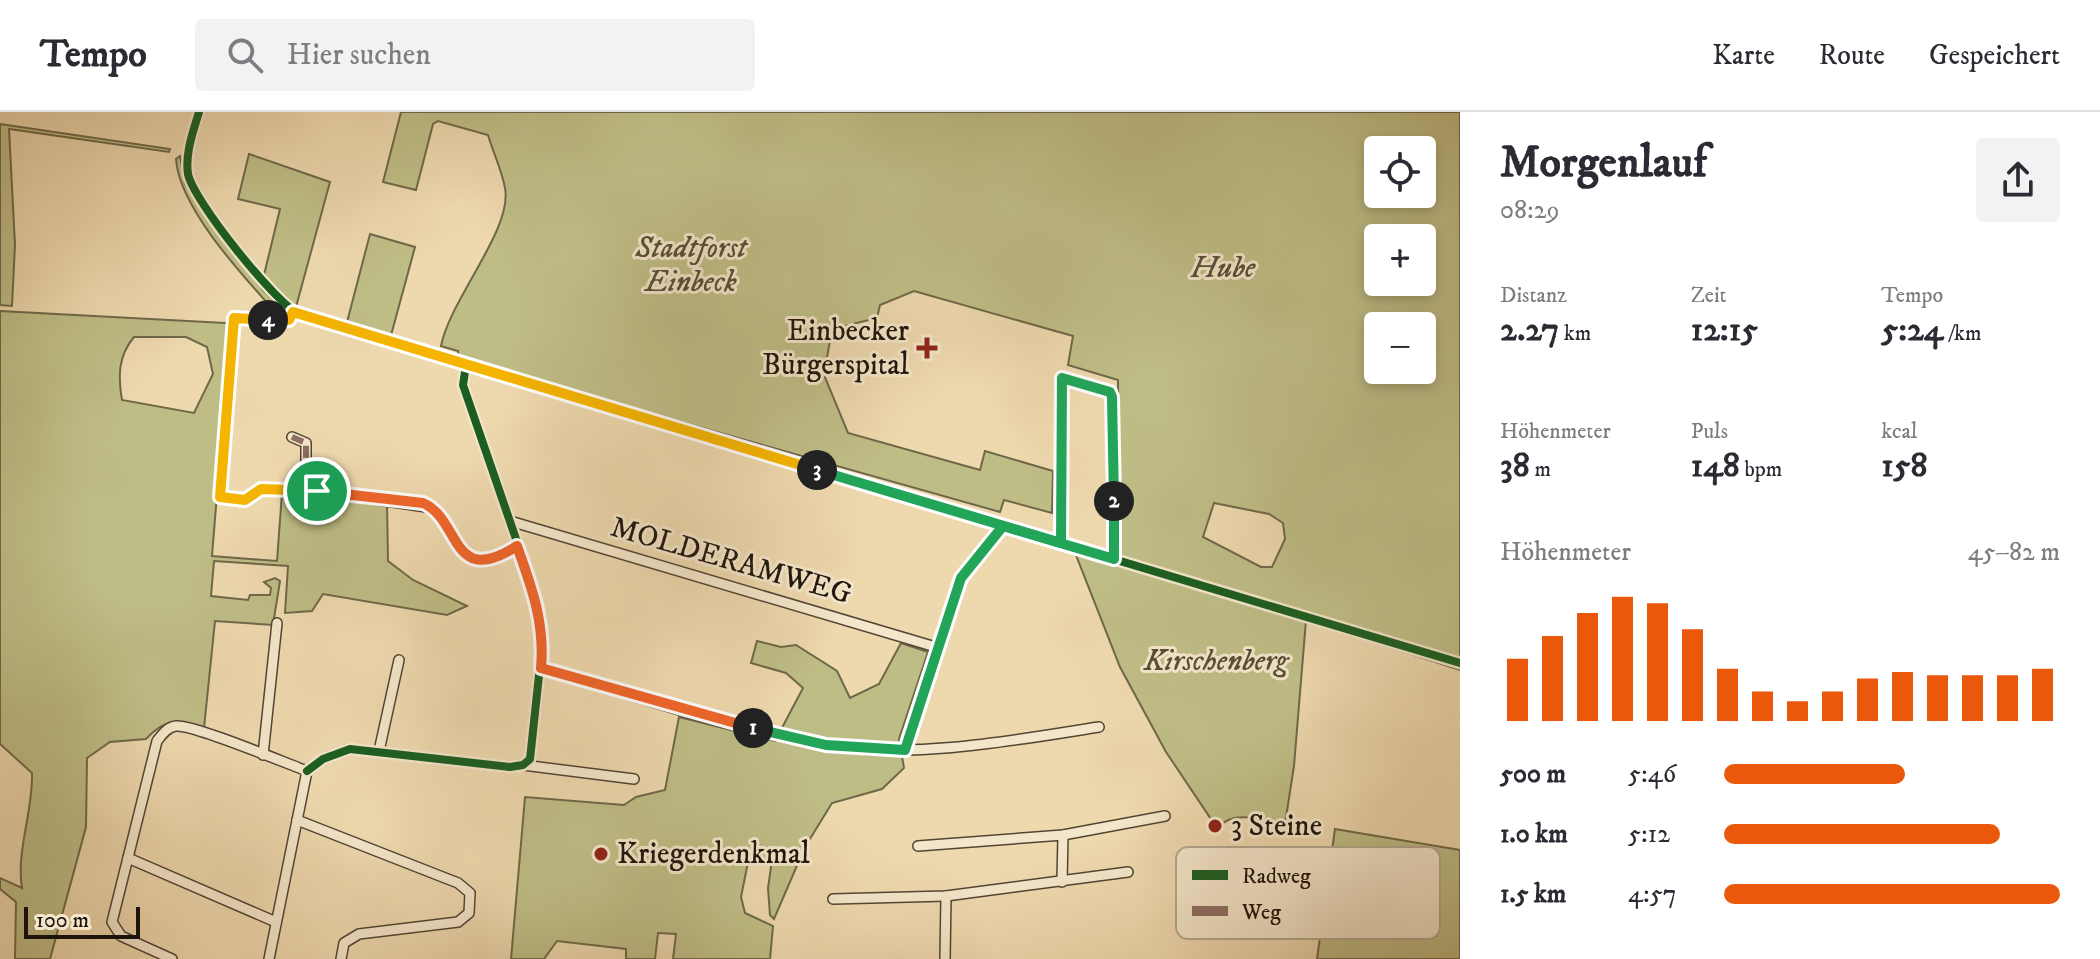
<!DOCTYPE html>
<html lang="de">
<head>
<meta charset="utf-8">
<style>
  body { margin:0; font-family:"IM FELL DW Pica",serif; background:#f2f2f3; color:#2b2b33; height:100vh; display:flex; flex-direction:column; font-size:30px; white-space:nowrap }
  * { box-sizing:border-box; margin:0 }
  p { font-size:26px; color:#7c7c81 }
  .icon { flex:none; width:44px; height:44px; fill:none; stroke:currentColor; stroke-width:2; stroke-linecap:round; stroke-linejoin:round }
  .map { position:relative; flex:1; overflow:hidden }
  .side { display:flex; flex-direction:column; background:#fff; width:640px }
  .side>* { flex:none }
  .fabs { position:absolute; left:1364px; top:24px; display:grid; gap:16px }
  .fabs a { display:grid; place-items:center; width:72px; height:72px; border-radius:8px; background:#fff; box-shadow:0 4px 12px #0003; font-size:40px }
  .scale { position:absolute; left:24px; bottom:20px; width:116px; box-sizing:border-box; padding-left:8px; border:4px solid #1e140c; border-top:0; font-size:22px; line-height:28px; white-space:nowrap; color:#1e140c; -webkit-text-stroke:6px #f4e6ca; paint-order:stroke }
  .pin { position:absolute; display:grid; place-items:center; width:68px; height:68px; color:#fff; margin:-34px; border:4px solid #fff; border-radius:50%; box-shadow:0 2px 8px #0007 }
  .km { position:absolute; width:40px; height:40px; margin:-20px; border-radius:50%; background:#222; color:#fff; font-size:22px; line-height:40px; text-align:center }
  .round { display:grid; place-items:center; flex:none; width:84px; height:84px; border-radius:8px; background:#f2f2f3 }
  .headline { display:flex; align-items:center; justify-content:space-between; height:136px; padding:0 40px }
  h1 { font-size:44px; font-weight:800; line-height:60px }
  .stats { display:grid; grid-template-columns:repeat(3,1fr); gap:12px; height:136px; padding:8px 40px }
  .stats div { display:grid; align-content:center }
  .stats b { font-size:34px; font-weight:800 }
  .stats small { font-size:22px; font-weight:400 }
  .stats p { font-size:22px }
  .chart { height:224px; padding:16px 40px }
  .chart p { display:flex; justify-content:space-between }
  .chart svg { width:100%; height:144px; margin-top:8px; stroke:#ea580c; stroke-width:6 }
  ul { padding:0 40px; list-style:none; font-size:26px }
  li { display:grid; grid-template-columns:128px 96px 1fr; align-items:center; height:60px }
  li i { height:20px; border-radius:10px; background:#ea580c }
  header { display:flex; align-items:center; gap:48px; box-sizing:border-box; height:112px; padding:0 40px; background:#fff; border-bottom:2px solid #e1e1e2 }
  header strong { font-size:38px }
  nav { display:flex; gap:44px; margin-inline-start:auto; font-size:28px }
  .search { width:560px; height:72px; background:#f2f2f3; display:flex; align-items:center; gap:20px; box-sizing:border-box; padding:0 28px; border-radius:8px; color:#7c7c81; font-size:30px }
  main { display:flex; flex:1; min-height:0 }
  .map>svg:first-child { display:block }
</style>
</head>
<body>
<header>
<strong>Tempo</strong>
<div class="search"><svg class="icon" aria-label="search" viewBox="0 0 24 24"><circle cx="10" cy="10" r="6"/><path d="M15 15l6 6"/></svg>Hier suchen</div>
<nav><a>Karte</a><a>Route</a><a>Gespeichert</a></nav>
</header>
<main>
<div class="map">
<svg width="1460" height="847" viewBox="0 0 1460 847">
  <rect width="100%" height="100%" fill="#eed8ae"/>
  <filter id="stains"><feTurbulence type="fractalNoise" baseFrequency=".0025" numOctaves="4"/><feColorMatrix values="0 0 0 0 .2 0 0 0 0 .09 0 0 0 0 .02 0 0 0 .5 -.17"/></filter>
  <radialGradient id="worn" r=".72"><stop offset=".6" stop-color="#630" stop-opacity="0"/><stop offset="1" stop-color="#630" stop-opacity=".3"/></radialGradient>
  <!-- green -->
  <g fill="#bfbd86" stroke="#6e6849" stroke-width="2" fill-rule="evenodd">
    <path d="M401,0H1460V558L1306,508L1294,654L1285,712C1262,708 1234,697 1217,716L1166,640L1120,555L1074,438L1117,451L1120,441L1118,268L1068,253L1073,224L914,179L880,193L877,206L832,217L824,263L848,321L980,358L985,339L1053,359L1052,401L1004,388L1000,400L459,247L458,239L441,234C450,187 513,117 505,76C502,59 493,40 488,23L438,9L433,12L416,78L383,70ZM1378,38H1422V82H1378ZM1378,126H1422V170H1378ZM1378,214H1422V258H1378ZM1214,391L1269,402L1283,411L1285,427L1272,455H1261L1203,425Z"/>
    <polygon points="0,12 170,37 169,40 9,17 15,133 12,194 0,193"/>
    <polygon points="249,42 330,70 296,195 264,163 280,97 238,87"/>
    <path d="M180,44L185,72L206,103L263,178L287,202L284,205L278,203C244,165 179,96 176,47Z"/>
    <polygon points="370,122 415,135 390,227 346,214"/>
    <path d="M0,199L225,211L231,208L212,444L277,449L282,381C317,381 352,388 387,391L388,449L413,468L467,494L447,503L323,482L312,499L285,501L288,454L214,449L211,484L248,488L250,483H270L271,476L264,470L275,466L280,469L273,513L215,509L204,616C178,608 166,605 146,627L110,630L87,646L86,715L50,847H15L16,790L0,777V766L22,776C16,739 33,700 32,661L0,632ZM134,225H186L207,235L213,262L194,301L122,288C118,264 118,244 134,225Z"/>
    <polygon points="757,529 781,535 796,533 837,559 850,586 879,572 901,531 928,540 899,627 904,656 882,677 832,691 805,735 774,807 770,803 768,776 772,748 749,745 741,785 745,801 773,814 770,847 673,847 676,822 658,821 655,847 626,847 626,837 557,829 544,847 511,847 525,685 624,693 636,685 665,678 679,605 775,629 803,576 786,561 751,551"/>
    <polygon points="1335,717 1460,738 1460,847 1317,847"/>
  </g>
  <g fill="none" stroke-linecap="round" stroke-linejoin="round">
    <!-- minor casing -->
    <g stroke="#524534" stroke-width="12">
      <g id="minor">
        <path d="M199,0C193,20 185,41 188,62C193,88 275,191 300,203L1460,551"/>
        <polyline points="293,200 289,208 234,206 220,385 245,388 261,377 317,379"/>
        <path d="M292,325L306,331V358L317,379L433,396C459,430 463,468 517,434"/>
        <polyline points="510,409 939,536"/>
        <polyline points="1061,431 1062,266 1110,280 1112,285 1114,447"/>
        <path d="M541,556C634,583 729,617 825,633C914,647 1011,629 1099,615"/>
        <polyline points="905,638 961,466 1003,414"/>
        <polyline points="379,639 399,548"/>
        <polyline points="263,643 277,511"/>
        <polyline points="523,653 634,667"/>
        <polyline points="307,659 323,647 350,637 510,655 523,653 530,647 543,526 538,491 463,273 466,253"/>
        <polyline points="297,708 458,771 470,781 469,801 458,810 359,822 344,831 341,847"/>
        <polyline points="918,734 1063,723 1165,704"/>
        <polyline points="128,746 276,810"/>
        <polyline points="1062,770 1063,723"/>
        <polyline points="833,787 946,784 1128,760"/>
        <path d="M172,847L121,824L112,810L157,629C162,623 167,615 176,614C193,612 285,651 307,659"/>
        <polyline points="269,847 307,659"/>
        <polyline points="945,847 946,784"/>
      </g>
    </g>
    <!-- minor -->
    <use href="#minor" stroke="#f4e6ca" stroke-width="9"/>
    <!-- quiet -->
    <path stroke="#8d6e63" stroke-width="6" stroke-dasharray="12 6" stroke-linecap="butt" d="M292,325L306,331V358L317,379L433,396C459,430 463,468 517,434"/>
    <!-- cycleway casing -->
    <g stroke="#f4e6ca" stroke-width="13">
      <g id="cycleway">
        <path d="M199,0C193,20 185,41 188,62C193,88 275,191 300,203L1460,551"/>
        <polyline points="307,659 323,647 350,637 510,655 523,653 530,647 543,526 538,491 463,273 466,253"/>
      </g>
    </g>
    <!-- cycleway -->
    <use href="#cycleway" stroke="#1b5e20" stroke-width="8"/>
  </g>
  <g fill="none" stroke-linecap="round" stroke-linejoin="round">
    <!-- split-1 casing -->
    <g stroke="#fff" stroke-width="16">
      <path id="split-1" d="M317,379L423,391C461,407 450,477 517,434C532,476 545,511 541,556L753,616"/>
    </g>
    <!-- split-2 casing -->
    <g stroke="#fff" stroke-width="16">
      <polyline id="split-2" points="753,616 826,633 905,638 961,466 1003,414 1114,447 1114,389"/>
    </g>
    <!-- split-3 casing -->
    <g stroke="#fff" stroke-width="16">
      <polyline id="split-3" points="817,358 1061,431 1062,266 1110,280 1112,285 1114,389"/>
    </g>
    <!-- split-4 casing -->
    <g stroke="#fff" stroke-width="16">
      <polyline id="split-4" points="268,208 289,208 293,200 817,358"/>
    </g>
    <!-- split-5 casing -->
    <g stroke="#fff" stroke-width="16">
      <polyline id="split-5" points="268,208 234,206 220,385 245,388 261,377 317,379"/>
    </g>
    <!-- split-1 -->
    <use href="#split-1" stroke="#f0652b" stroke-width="10"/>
    <!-- split-2 -->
    <use href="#split-2" stroke="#22a559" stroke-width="10"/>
    <!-- split-3 -->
    <use href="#split-3" stroke="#22a559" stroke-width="10"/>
    <!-- split-4 -->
    <use href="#split-4" stroke="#f5b400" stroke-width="10"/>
    <!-- split-5 -->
    <use href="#split-5" stroke="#f5b400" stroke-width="10"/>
  </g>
  <!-- markers -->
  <g fill="#8f2418" stroke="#f4e6ca" stroke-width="3">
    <path d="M923 224h8v8h8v8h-8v8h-8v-8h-8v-8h8z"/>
    <circle cx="1215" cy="714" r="8"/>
    <circle cx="601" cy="742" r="8"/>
  </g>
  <g text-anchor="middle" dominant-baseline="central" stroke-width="6" stroke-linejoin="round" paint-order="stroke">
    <!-- park labels -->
    <g font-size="30" font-style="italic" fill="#564f37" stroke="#f4e6ca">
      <text x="691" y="136">Stadtforst<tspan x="691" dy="34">Einbeck</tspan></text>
      <text x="1223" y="156">Hube</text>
      <text x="1216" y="549">Kirschenberg</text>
    </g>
    <!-- poi labels -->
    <g font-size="30" fill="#1e140c" stroke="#f4e6ca" text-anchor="start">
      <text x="909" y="219" text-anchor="end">Einbecker<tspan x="909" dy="34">Bürgerspital</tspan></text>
      <text x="1231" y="714">3 Steine</text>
      <text x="617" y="742">Kriegerdenkmal</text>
    </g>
    <!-- street labels -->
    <g font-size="30" fill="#1e140c" stroke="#f4e6ca">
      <text transform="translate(731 449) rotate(16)">MOLDERAMWEG</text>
    </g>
  </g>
  <!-- legend -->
  <rect x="1176" y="735" width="264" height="92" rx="12" fill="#f4e6ca" stroke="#b4a791" stroke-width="2"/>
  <rect x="1192" y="758" width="36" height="10" fill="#1b5e20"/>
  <rect x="1192" y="794" width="36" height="10" fill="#8d6e63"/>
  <g font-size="22" fill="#1e140c">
    <text x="1242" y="771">Radweg</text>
    <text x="1242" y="807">Weg</text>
  </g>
  <rect width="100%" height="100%" filter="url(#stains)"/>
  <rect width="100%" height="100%" fill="url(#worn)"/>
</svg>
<div class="fabs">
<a><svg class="icon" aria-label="locate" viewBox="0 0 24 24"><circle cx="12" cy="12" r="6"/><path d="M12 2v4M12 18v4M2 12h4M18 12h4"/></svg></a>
<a>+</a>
<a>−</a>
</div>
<div class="scale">100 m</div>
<div class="pin" style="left:317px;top:379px;background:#1e9e55"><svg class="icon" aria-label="arrive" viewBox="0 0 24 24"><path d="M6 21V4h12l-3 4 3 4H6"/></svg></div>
<b class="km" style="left:753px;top:616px">1</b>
<b class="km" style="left:1114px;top:389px">2</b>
<b class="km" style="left:817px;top:358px">3</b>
<b class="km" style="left:268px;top:208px">4</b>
</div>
<section class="side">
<div class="headline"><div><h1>Morgenlauf</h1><p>08:29</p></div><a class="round"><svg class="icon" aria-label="share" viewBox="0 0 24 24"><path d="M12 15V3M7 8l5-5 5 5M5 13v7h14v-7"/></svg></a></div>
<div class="stats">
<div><p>Distanz</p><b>2.27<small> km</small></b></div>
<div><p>Zeit</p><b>12:15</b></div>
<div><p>Tempo</p><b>5:24<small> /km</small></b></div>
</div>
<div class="stats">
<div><p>Höhenmeter</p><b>38<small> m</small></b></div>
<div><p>Puls</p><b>148<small> bpm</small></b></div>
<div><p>kcal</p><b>158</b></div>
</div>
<div class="chart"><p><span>Höhenmeter</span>45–82 m</p>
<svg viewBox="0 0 160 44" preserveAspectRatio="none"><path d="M5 44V25M15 44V18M25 44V11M35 44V6M45 44V8M55 44V16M65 44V28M75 44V35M85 44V38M95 44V35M105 44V31M115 44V29M125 44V30M135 44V30M145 44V30M155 44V28"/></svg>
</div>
<ul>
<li><b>500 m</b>5:46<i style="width:54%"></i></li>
<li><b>1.0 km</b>5:12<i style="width:82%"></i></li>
<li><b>1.5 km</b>4:57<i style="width:100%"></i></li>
</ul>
</section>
</main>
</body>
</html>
